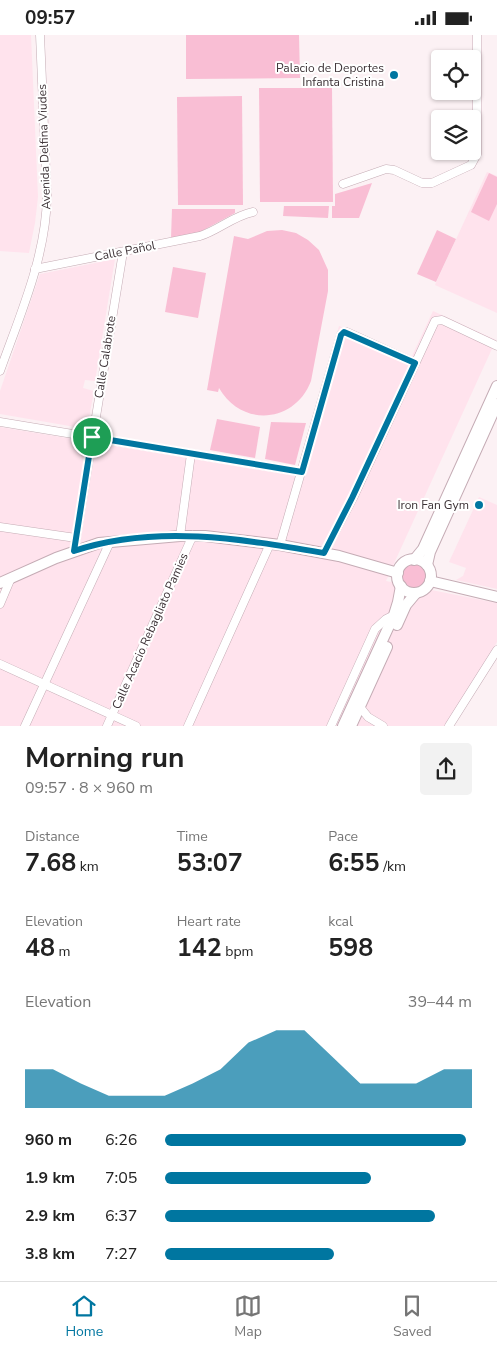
<!DOCTYPE html>
<html lang="en">
<head>
<meta charset="utf-8">
<style>
  body { margin:0; font-family:"Nunito Sans",sans-serif; background:#f2f2f2; color:#222; height:100vh; display:flex; flex-direction:column; font-size:19px; white-space:nowrap }
  * { box-sizing:border-box; margin:0 }
  p { font-size:16px; color:#767676 }
  .icon { flex:none; width:28px; height:28px; fill:none; stroke:currentColor; stroke-width:2; stroke-linecap:round; stroke-linejoin:round }
  .map { position:relative; height:691px; overflow:hidden }
  .sheet { display:flex; flex-direction:column; background:#fff; flex:1 }
  .sheet>* { flex:none }
  .tools { position:absolute; left:431px; top:15px; display:grid; gap:10px }
  .tools a { display:grid; place-items:center; width:50px; height:50px; border-radius:5px; background:#fff; box-shadow:0 1px 4px #0004; font-size:25px }
  .pin { position:absolute; display:grid; place-items:center; width:42px; height:42px; color:#fff; margin:-21px; border:2px solid #fff; border-radius:50%; box-shadow:0 1px 5px #0007 }
  .round { display:grid; place-items:center; flex:none; width:52px; height:52px; border-radius:5px; background:#f2f2f2 }
  .overview { display:flex; align-items:center; justify-content:space-between; height:85px; padding:0 25px }
  h1 { font-size:28px; font-weight:700; line-height:38px }
  .metrics { display:grid; grid-template-columns:repeat(3,1fr); gap:8px; height:85px; padding:5px 25px }
  .metrics div { display:grid; align-content:center }
  .metrics b { font-size:25px; font-weight:700 }
  .metrics small { font-size:14px; font-weight:400 }
  .metrics p { font-size:14px }
  .chart { height:140px; padding:10px 25px }
  .chart p { display:flex; justify-content:space-between }
  .chart svg { width:100%; height:90px; margin-top:5px; fill:#0076a0; opacity:.7 }
  ul { padding:0 25px; list-style:none; font-size:16px }
  li { display:grid; grid-template-columns:80px 60px 1fr; align-items:center; height:38px }
  li i { height:12px; border-radius:6px; background:#0076a0 }
  .status { display:flex; justify-content:space-between; align-items:center; height:35px; padding:0 25px; background:#fff; direction:ltr }
  .status svg { height:14px; fill:currentColor }
  .menu { display:flex; justify-content:space-around; align-items:center; height:70px; border-top:1px solid #e0e0e0; background:#fff; font-size:14px; color:#767676 }
  .menu a { display:grid; justify-items:center; gap:2px }
  .menu .current { color:#0076a0 }
  .map>svg:first-child { display:block }
</style>
</head>
<body>
<div class="status"><b>09:57</b><svg viewBox="0 0 49 12"><path d="M0 12V9h3v3zM5 12V6h3v6zM10 12V3h3v9zM15 12V0h3v12zM26 1h20v11H26zM47 4h2v5h-2z"/></svg></div>
<div class="map">
<svg width="497" height="691" viewBox="0 0 497 691">
  <rect width="100%" height="100%" fill="#fcf1f4"/>
  <!-- built -->
  <g fill="#ffe3ed">
    <polygon points="0,0 31,0 38,162 35,188 29,218 0,216"/>
    <polygon points="487,137 497,141 497,278 435,250"/>
    <polygon points="115,224 95,346 85,345 83,353 94,356 87,394 0,379 0,356 40,239"/>
    <polygon points="433,276 496,305 386,546 497,568 497,607 447,691 0,691 0,392 297,441 339,291 412,321"/>
    <polygon points="479,462 497,470 497,554 456,545 463,541 466,533 449,527"/>
  </g>
  <!-- green -->
  <g fill="#f9bed4">
    <polygon points="186,0 299,0 300,43 186,44"/>
    <polygon points="259,53 332,53 333,167 260,167"/>
    <polygon points="242,61 243,170 178,170 177,62"/>
    <polygon points="489,138 497,142 497,169 489,186 471,177"/>
    <polygon points="372,148 359,183 332,183 332,171 335,171 335,159"/>
    <polygon points="284,171 329,171 328,183 283,181"/>
    <polygon points="172,174 235,174 235,178 200,197 171,203"/>
    <path d="M282,195L296,198L308,205L319,215L328,235V256L311,346C295,388 242,393 219,353L218,357L207,355L234,201L248,204L267,196Z"/>
    <polygon points="437,195 456,204 436,247 417,239"/>
    <polygon points="173,232 206,238 198,283 165,277"/>
    <polygon points="217,384 260,392 255,423 210,415"/>
    <polygon points="271,387 306,388 295,430 265,424"/>
    <circle cx="414" cy="541" r="12"/>
  </g>
  <g fill="none" stroke-linecap="round" stroke-linejoin="round">
    <!-- minor casing -->
    <g stroke="#c5acb5" stroke-width="9">
      <g id="minor">
        <polyline points="343,149 386,134 394,135 422,148 432,148 471,130 477,119 477,0"/>
        <path d="M35,234L200,201C219,195 233,181 253,177"/>
        <path d="M0,336C20,280 46,222 47,161L40,0"/>
        <polyline points="0,387 302,437"/>
        <polyline points="0,492 76,503"/>
        <polyline points="180,501 191,419"/>
        <polyline points="280,510 341,299 347,297 415,328"/>
        <polyline points="74,516 123,217"/>
        <polyline points="324,518 353,463 435,286 442,285 497,311"/>
        <polyline points="0,569 11,543"/>
        <polyline points="0,629 136,691"/>
        <polyline points="360,672 368,682 383,691"/>
        <polyline points="25,691 110,507"/>
        <polyline points="107,691 193,500"/>
        <polyline points="188,691 270,509"/>
        <polyline points="331,691 375,594 386,584 394,580"/>
        <polyline points="449,691 497,615"/>
      </g>
    </g>
    <!-- major casing -->
    <g stroke="#c5acb5" stroke-width="12">
      <g id="major">
        <circle cx="414" cy="541" r="17"/>
        <polyline points="414,525 423,514 497,351"/>
        <polyline points="427,530 430,517 497,369"/>
        <polyline points="430,546 497,562"/>
        <polyline points="0,548 56,523 99,508 180,501 205,501 280,510 339,521 398,538"/>
        <polyline points="397,590 406,570 416,558"/>
        <polyline points="343,691 394,580 398,567 401,551"/>
        <polyline points="351,691 387,612"/>
      </g>
    </g>
    <!-- minor -->
    <use href="#minor" stroke="#fff" stroke-width="8"/>
    <!-- major -->
    <use href="#major" stroke="#fff" stroke-width="10"/>
  </g>
  <g fill="none" stroke-linecap="round" stroke-linejoin="round">
    <!-- route casing -->
    <g stroke="#fff" stroke-width="10">
      <path id="route" d="M344,297L415,328L352,463L324,518C242,504 155,489 74,516L92,402L302,437L341,300Z"/>
    </g>
    <!-- route -->
    <use href="#route" stroke="#0076a0" stroke-width="6"/>
  </g>
  <!-- markers -->
  <g fill="#0076a0" stroke="#fff" stroke-width="2">
    <circle cx="394" cy="40" r="5"/>
    <circle cx="479" cy="470" r="5"/>
  </g>
  <g text-anchor="middle" dominant-baseline="central" stroke-width="4" stroke-linejoin="round" paint-order="stroke">
    <!-- poi labels -->
    <g font-size="12" fill="#3c3236" stroke="#fff" text-anchor="end">
      <text x="384" y="33">Palacio de Deportes<tspan x="384" dy="14">Infanta Cristina</tspan></text>
      <text x="469" y="470">Iron Fan Gym</text>
    </g>
    <!-- street labels -->
    <g font-size="12" fill="#3c3236" stroke="#fff">
      <text transform="translate(44 112) rotate(-92)">Avenida Delfina Viudes</text>
      <text transform="translate(125 216) rotate(-11)">Calle Pañol</text>
      <text transform="translate(105 322) rotate(-81)">Calle Calabrote</text>
      <text transform="translate(150 596) rotate(-66)">Calle Acacio Rebagliato Pamies</text>
    </g>
  </g>
</svg>
<div class="tools">
<a><svg class="icon" aria-label="locate" viewBox="0 0 24 24"><circle cx="12" cy="12" r="6"/><path d="M12 2v4M12 18v4M2 12h4M18 12h4"/></svg></a>
<a><svg class="icon" aria-label="layers" viewBox="0 0 24 24"><path d="M12 4l9 5-9 5-9-5zM3 14l9 5 9-5"/></svg></a>
</div>
<div class="pin" style="left:92px;top:402px;background:#1e9e55"><svg class="icon" aria-label="arrive" viewBox="0 0 24 24"><path d="M6 21V4h12l-3 4 3 4H6"/></svg></div>
</div>
<section class="sheet">
<div class="overview"><div><h1>Morning run</h1><p>09:57 · 8 × 960 m</p></div><a class="round"><svg class="icon" aria-label="share" viewBox="0 0 24 24"><path d="M12 15V3M7 8l5-5 5 5M5 13v7h14v-7"/></svg></a></div>
<div class="metrics">
<div><p>Distance</p><b>7.68<small> km</small></b></div>
<div><p>Time</p><b>53:07</b></div>
<div><p>Pace</p><b>6:55<small> /km</small></b></div>
</div>
<div class="metrics">
<div><p>Elevation</p><b>48<small> m</small></b></div>
<div><p>Heart rate</p><b>142<small> bpm</small></b></div>
<div><p>kcal</p><b>598</b></div>
</div>
<div class="chart"><p><span>Elevation</span>39–44 m</p>
<svg viewBox="0 0 160 44" preserveAspectRatio="none"><path d="M0 44V25L10 25L20 32L30 38L40 38L50 38L60 32L70 25L80 12L90 6L100 6L110 19L120 32L130 32L140 32L150 25L160 25V44z"/></svg>
</div>
<ul>
<li><b>960 m</b>6:26<i style="width:98%"></i></li>
<li><b>1.9 km</b>7:05<i style="width:67%"></i></li>
<li><b>2.9 km</b>6:37<i style="width:88%"></i></li>
<li><b>3.8 km</b>7:27<i style="width:55%"></i></li>
</ul>
</section>
<nav class="menu">
<a class="current"><svg class="icon" aria-label="home" viewBox="0 0 24 24"><path d="M3 11l9-7 9 7M6 9v11h12V9"/></svg>Home</a>
<a><svg class="icon" aria-label="map" viewBox="0 0 24 24"><path d="M3 6l6-2 6 2 6-2v14l-6 2-6-2-6 2zM9 4v14M15 6v14"/></svg>Map</a>
<a><svg class="icon" aria-label="saved" viewBox="0 0 24 24"><path d="M7 4h10v16l-5-4-5 4z"/></svg>Saved</a>
</nav>
</body>
</html>
